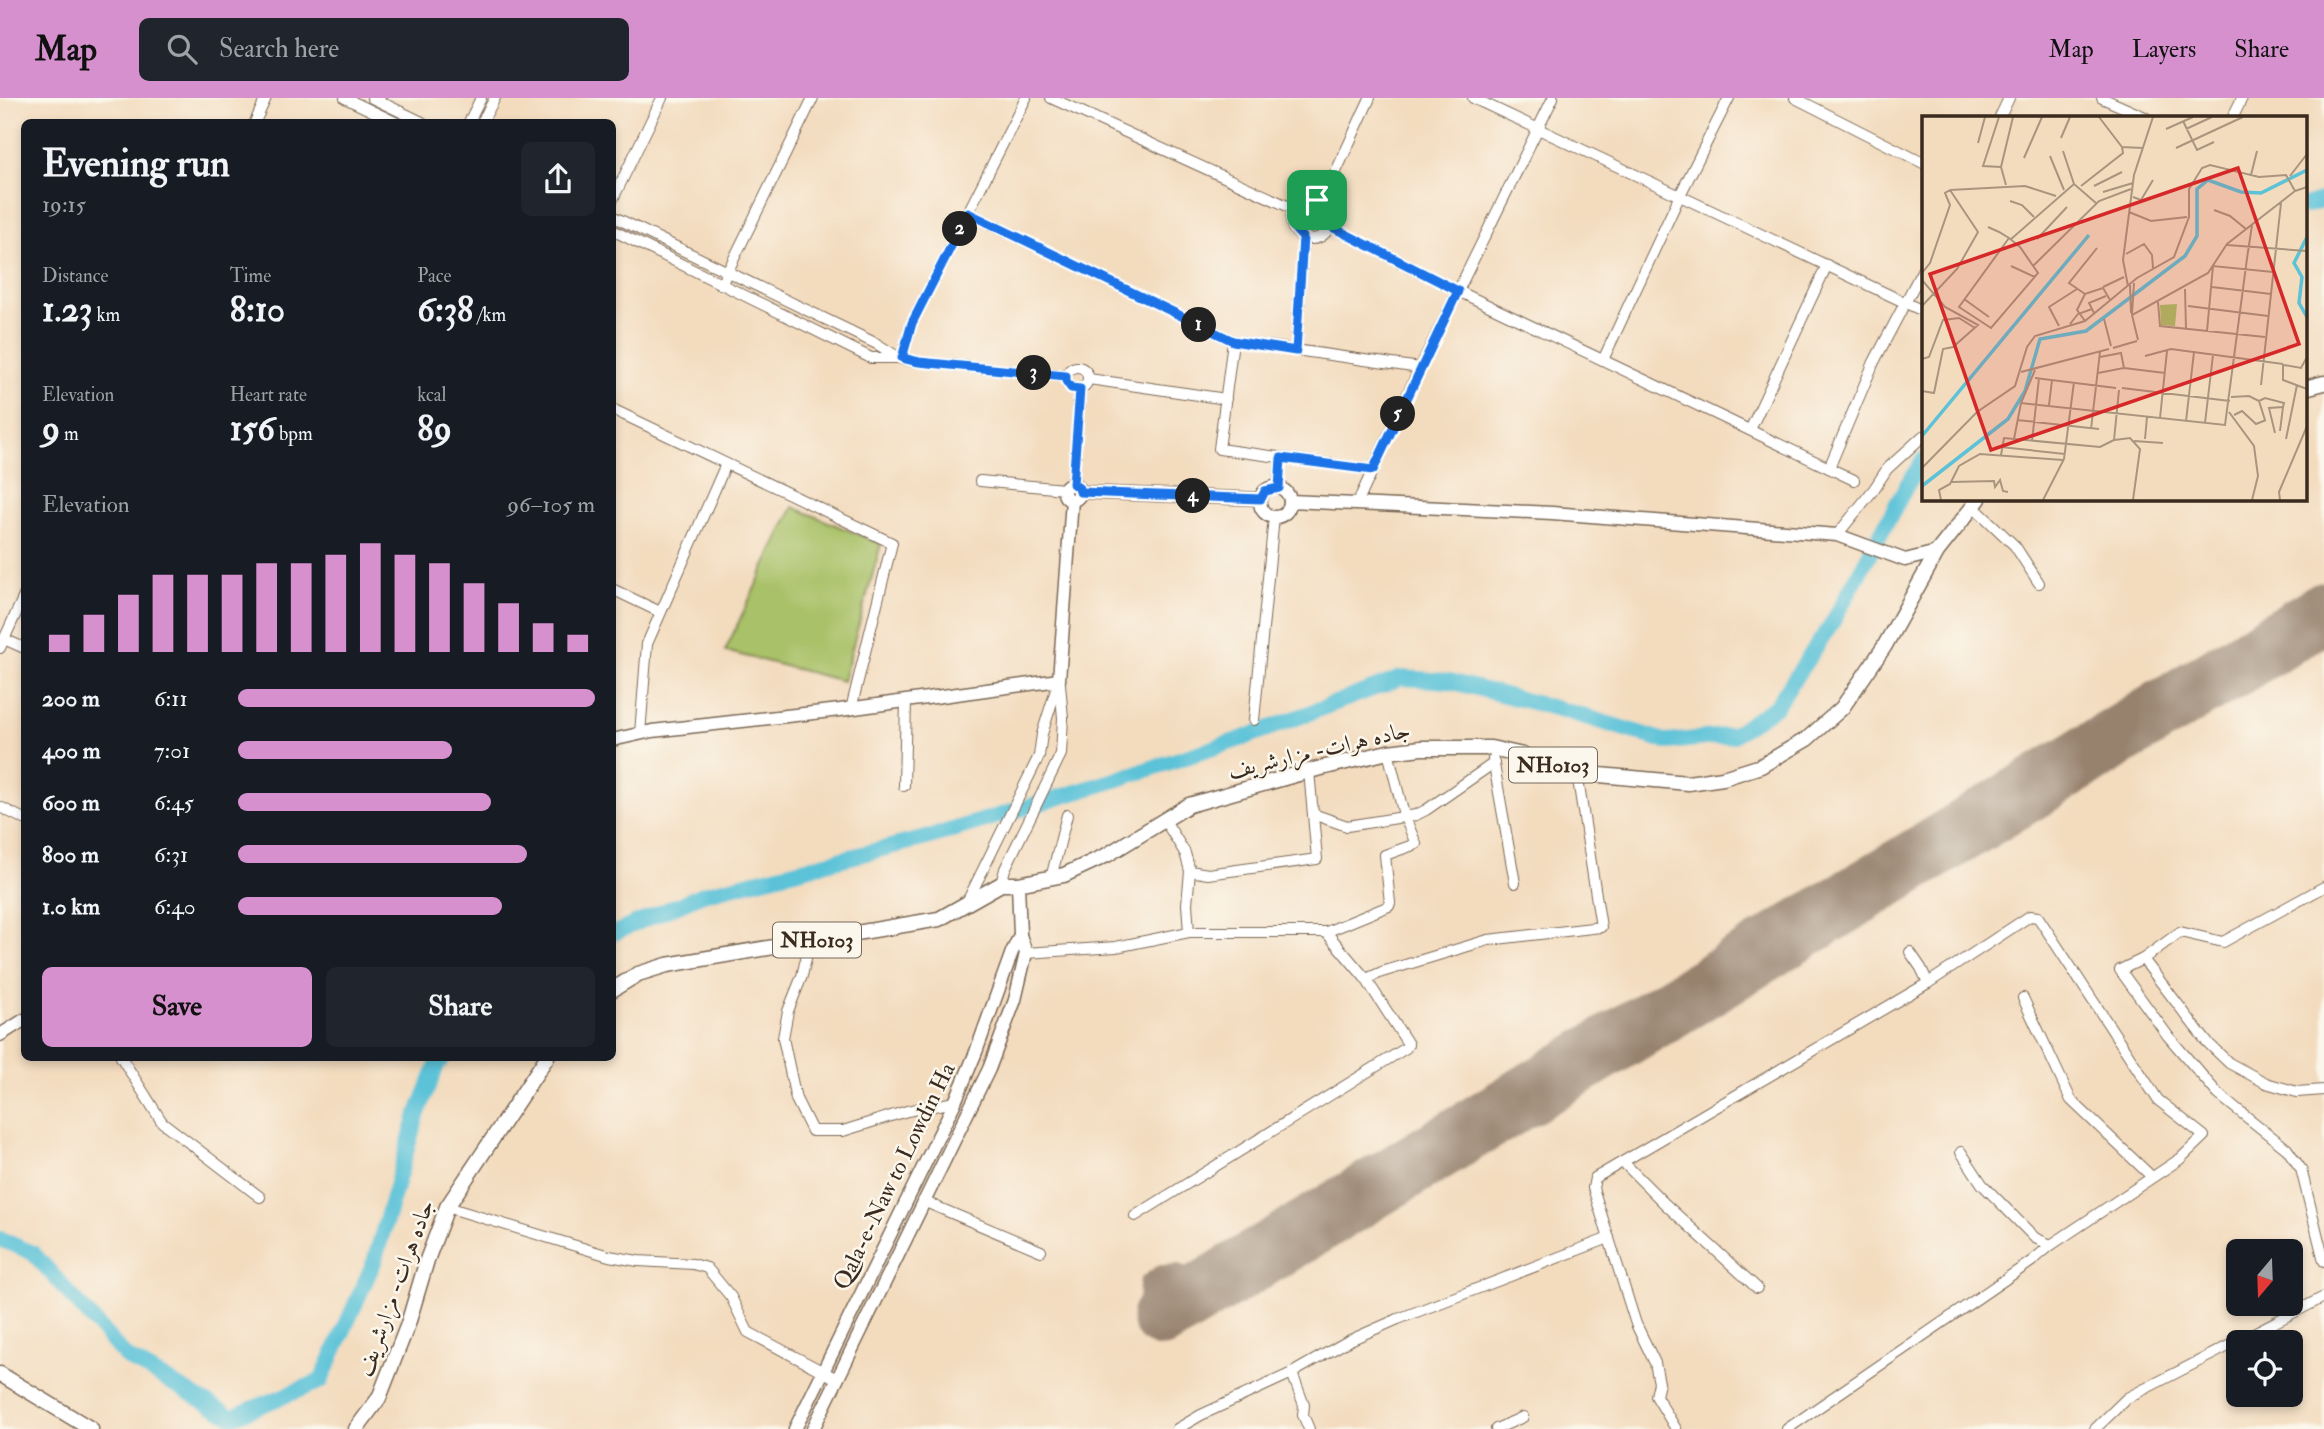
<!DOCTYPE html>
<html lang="en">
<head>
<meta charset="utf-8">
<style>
  body { margin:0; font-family:"IM FELL Double Pica",Amiri,serif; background:#20242c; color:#f1f3f6; height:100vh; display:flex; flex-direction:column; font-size:26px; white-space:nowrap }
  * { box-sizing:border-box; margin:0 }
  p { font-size:23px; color:#9ea1a6 }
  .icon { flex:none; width:38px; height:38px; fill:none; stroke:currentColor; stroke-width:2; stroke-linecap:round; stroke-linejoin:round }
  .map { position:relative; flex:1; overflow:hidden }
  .drawer { position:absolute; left:21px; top:21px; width:595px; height:942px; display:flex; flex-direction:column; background:#171b24; border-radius:10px; box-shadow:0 4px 10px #0003 }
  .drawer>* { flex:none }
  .needle { width:46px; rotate:199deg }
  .buttons { position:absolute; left:2226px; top:1141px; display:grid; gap:14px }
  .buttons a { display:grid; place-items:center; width:77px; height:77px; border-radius:10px; background:#171b24; box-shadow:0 4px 10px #0003; font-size:35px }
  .pin { position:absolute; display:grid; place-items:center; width:60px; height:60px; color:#fff; margin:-30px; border-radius:14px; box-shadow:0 4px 10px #0006 }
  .km { position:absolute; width:35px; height:35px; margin:-18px; border-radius:50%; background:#222; color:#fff; font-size:19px; line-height:35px; text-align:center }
  .round { display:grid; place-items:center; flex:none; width:74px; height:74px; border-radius:10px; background:#20242c }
  .summary { display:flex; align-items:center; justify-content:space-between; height:119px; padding:0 21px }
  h1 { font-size:38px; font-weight:700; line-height:52px }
  .metrics { display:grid; grid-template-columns:repeat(3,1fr); gap:10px; height:119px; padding:7px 21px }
  .metrics div { display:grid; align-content:center }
  .metrics b { font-size:35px; font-weight:700 }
  .metrics small { font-size:19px; font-weight:400 }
  .metrics p { font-size:19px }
  .chart { height:196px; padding:14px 21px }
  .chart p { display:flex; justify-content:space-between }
  .chart svg { width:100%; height:126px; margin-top:7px; stroke:#d690ce; stroke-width:6 }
  .cta { display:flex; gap:14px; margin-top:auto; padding:14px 21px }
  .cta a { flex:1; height:80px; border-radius:10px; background:#d690ce; color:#111; font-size:28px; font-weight:700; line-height:80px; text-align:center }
  .cta a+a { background:#20242c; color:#f1f3f6 }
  ul { padding:0 21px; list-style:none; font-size:23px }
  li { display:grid; grid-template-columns:112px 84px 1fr; align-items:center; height:52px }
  li i { height:18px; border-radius:9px; background:#d690ce }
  header { display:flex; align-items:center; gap:42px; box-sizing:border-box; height:98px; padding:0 35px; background:#d690ce; color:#111 }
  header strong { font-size:33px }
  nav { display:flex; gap:38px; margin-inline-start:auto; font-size:24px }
  .search { width:490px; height:63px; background:#20242c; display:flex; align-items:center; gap:18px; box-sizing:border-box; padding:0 24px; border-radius:10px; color:#9ea1a6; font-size:26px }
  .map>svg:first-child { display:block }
</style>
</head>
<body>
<header>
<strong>Map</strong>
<div class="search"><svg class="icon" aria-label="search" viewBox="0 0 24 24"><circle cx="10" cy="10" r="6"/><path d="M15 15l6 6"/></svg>Search here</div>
<nav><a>Map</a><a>Layers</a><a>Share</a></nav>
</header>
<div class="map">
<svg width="2324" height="1331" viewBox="0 0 2324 1331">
  <rect width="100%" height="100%" fill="#fbf7ec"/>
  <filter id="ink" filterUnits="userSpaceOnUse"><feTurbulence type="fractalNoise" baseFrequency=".0143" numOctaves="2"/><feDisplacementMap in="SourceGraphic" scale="14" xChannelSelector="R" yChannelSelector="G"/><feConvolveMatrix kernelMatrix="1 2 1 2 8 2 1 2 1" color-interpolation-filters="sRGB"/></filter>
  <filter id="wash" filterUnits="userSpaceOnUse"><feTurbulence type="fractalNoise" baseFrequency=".00686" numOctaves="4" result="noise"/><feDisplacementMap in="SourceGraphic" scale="28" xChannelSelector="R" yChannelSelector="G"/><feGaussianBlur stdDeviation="1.57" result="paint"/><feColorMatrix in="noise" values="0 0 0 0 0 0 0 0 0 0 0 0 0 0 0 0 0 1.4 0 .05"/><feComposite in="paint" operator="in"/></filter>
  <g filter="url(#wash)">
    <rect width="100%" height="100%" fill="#f3dbbe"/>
    <!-- grass -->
    <polygon fill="#a9c167" stroke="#727642" stroke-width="2" points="793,409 881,446 843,583 725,553"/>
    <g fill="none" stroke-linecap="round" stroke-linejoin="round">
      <!-- river -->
      <g stroke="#5bc2d8" stroke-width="16">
        <polyline points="2305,108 2324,102"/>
        <polyline points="612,836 703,796 926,740 1109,684 1241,641 1401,580 1449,583 1566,613 1668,644 1733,637 1776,608 1832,525 1907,387 1923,362"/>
        <polyline points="0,1141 33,1155 126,1259 232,1319 321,1283 374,1164 416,1020 437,967 444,959"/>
      </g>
      <!-- taxiway -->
      <g stroke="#97826e" stroke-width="24">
        <polyline points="2237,567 2245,582"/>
        <polyline points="2155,594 2165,610"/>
        <polyline points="1162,1219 1150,1203 1151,1187 1162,1179 1178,1178 1190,1185 1198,1198"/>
      </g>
      <!-- runway -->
      <polyline stroke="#97826e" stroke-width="61" points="1162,1219 2324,514"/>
    </g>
  </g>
  <g filter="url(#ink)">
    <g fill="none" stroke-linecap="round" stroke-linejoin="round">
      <!-- minor casing -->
      <g stroke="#7b6856" stroke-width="12">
        <g id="minor">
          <polyline points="345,0 395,24"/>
          <polyline points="372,0 422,24"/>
          <polyline points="1051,0 1294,111"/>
          <polyline points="1473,0 1923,213"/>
          <polyline points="1795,0 1923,65"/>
          <polyline points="2102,0 2145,19"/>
          <polyline points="2000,19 2009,0"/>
          <polyline points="2233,19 2242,0"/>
          <polyline points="255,24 266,0"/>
          <polyline points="469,24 481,0"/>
          <polyline points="482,24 495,0"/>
          <circle cx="1311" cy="121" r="20"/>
          <polyline points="612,103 662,0"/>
          <polyline points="1322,104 1370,0"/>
          <polyline points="968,115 1233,243"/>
          <polyline points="612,118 877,246 898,259"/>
          <polyline points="1330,128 1458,193 1854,382"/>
          <polyline points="612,132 871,260 898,260 919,264 1066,278"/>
          <polyline points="721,187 813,0"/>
          <polyline points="1296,253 1303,139"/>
          <polyline points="902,260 912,225 1026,0"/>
          <polyline points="1603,262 1680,97 1729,0"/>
          <circle cx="1077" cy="280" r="11"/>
          <polyline points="1089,281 1226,301"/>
          <polyline points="612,311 892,445 851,611"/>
          <polyline points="1750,332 1827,167"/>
          <polyline points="1829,370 1874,264 1923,171"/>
          <polyline points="1373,372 1219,351 1233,243 1420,270"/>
          <polyline points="980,383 1064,391"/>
          <polyline points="1073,386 1080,291"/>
          <polyline points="1278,390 1281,360"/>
          <polyline points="1357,406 1416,278 1553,0"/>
          <polyline points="1973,408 2015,448 2039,485"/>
          <polyline points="1837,437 1874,391 1887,371 1923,338"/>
          <polyline points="612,491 660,514"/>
          <polyline points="4,541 24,550"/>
          <polyline points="0,550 24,498"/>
          <polyline points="1254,622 1274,419"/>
          <polyline points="640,636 647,546 726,366"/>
          <polyline points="1493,661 1515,785"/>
          <polyline points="904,688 906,603"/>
          <polyline points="0,709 24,721"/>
          <polyline points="1313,716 1347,728 1416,717 1426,712 1494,665"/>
          <polyline points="1190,773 1208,776 1317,761 1309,673"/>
          <polyline points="1051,780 1067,717"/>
          <polyline points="1001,786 1005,771 1061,656 1063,620 1060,586"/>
          <polyline points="2324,789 2223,844 2180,834 2143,861 2120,872 2168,938 2218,996 2287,1051 2301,1071 2324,1163"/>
          <polyline points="967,804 1039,658 1042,636 1059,582"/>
          <polyline points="1326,834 1389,808 1390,805 1385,757 1416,746 1404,717 1388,654"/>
          <polyline points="810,843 802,878 788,913 783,940 796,1001 812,1033 843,1033 907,1013 955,1004"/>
          <polyline points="1910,854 1921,870 1928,885"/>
          <polyline points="1026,855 1116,849 1189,834"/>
          <polyline points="2143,861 2206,943 2229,965 2266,985 2297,994 2324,992"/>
          <polyline points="1366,881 1382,874 1488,842 1601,829 1577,675"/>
          <polyline points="2023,900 2071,1002 2152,1079"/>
          <polyline points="121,959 162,1024 260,1099"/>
          <polyline points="1961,1054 1982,1086 2035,1140 2051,1147"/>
          <polyline points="1623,1064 1665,1106 1757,1190"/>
          <polyline points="923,1103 1041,1153"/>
          <polyline points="447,1109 609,1158 638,1163 693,1166 707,1170 731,1199 748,1234 837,1281"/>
          <polyline points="1135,1118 1406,950 1408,946 1366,881 1326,834 1189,834 1187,806 1190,773 1185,755 1164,721"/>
          <polyline points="1292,1275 1304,1307 1303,1317 1309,1331"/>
          <polyline points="1177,1331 1201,1317 1292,1275 1348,1243 1398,1221 1609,1140"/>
          <polyline points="1496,1331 1523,1319"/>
          <polyline points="1676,1331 1656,1298 1659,1285 1655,1265 1636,1226 1593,1090 1595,1080 1928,885 2030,818 2038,819 2158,1002 2204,1038 2180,1061 2051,1147 2032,1163 1787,1331"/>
          <polyline points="2095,1331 2127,1300 2324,1199"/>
        </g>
      </g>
      <!-- major casing -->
      <g stroke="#7b6856" stroke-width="15">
        <g id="major">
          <circle cx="1072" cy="394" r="8"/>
          <circle cx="1275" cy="404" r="15"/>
          <polyline points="1080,394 1261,401"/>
          <polyline points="1290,403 1552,415 1837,437 1905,462 1937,454"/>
          <polyline points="612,642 652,633 840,612 1059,582 1072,402"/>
          <polyline points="0,937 24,922"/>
          <polyline points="795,1331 955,1004 976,954 1012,854 1020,837"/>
          <polyline points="813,1331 989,971 1015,902 1026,855 1020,837 1018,786"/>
        </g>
      </g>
      <!-- highway casing -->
      <g stroke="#7b6856" stroke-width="17">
        <g id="highway">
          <polyline points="2305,290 2324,285"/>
          <polyline points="612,892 638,876 667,867 939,821 1001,786 1018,786 1064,777 1107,757 1189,707 1309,673 1388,654 1421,650 1491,650 1523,657 1577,675 1688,685 1723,680 1761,668 1807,641 1842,610 1884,549 1937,454 1979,401"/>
          <polyline points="0,1276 91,1331"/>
          <polyline points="356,1331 379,1300 408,1226 427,1162 447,1109 547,959"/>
        </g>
      </g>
      <!-- minor -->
      <use href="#minor" stroke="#fff" stroke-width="10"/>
      <!-- major -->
      <use href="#major" stroke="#fff" stroke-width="12"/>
      <!-- highway -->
      <use href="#highway" stroke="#fff" stroke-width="14"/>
    </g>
  </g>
  <g fill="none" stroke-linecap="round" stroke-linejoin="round" filter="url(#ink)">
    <!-- route casing -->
    <g stroke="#fff" stroke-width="14">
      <path id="route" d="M1310,101C1325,102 1333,113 1330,128L1458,193L1373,372L1281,360L1279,390L1265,393L1261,401L1080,394L1079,390L1073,386L1080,291L1071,290L1066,283V278L919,264L902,260L912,225L968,115L1233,243L1296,253L1303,139C1286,127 1290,106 1310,101Z"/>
    </g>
    <!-- route -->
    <use href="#route" stroke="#1a73e8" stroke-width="9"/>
  </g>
  <g text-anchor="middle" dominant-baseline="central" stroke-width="5" stroke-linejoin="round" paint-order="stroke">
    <!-- shield labels -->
    <g fill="#fbf7ec" stroke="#75685c" stroke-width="2">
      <rect x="1509" y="649.5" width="88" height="35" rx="5"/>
      <rect x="773" y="824.5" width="88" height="35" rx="5"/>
    </g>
    <g font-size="21" font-weight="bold" fill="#3b2a1e">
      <text x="1553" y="667">NH0103</text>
      <text x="817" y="842">NH0103</text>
    </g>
    <!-- street labels -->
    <g font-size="23" fill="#3b2a1e" stroke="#fbf7ec">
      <text transform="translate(1319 652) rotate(-13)">جاده هرات- مزارشریف</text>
      <text transform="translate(894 1078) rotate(-64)">Qala-e-Naw to Lowdin Ha</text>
      <text transform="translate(395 1190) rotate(-70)">جاده هرات- مزارشریف</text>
    </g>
  </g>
  <!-- overview -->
  <g transform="translate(1922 18)">
    <rect width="385" height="385" fill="#f3dbbe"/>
    <path d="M255,188L253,210L239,209L238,189Z" fill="#a9c167"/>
    <path fill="none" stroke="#5bc2d8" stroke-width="3.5" d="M385,121L372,147L380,161L377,187L385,201M0,320L167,119M0,370L86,303L103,275L118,223L164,215L263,140L275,120V73L286,64L319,76L339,77L385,54"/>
    <path fill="none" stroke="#a9947e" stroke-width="2" d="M77,1L61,50L79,51M177,1L200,31L221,32M261,5L275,34L292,26M244,13L271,1M264,13L290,1M139,22L148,1M56,27L63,1M254,32L321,1M141,35L152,68M128,40L142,74M102,42L120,1M329,59L335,35M368,60L385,38M84,69L79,51L91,1M159,70L201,37L200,31M172,70L200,56M28,74L103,70L134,80M181,76L211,67M211,81L219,84L231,64M88,85L100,89L112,101M292,94L308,100L324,113M207,96L229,105L265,101M66,111L77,116L87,122L98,131L116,157L69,212L37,191L87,122M115,123L145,91M88,124L152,68L174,87M305,129L385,135M175,132L147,167L163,178L181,172L188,184M326,136L330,109M204,138L222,128L230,139L231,152M89,150L113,161M111,150L177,85L209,73M0,157L8,147L28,89L23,77L28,74M0,164L23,191L56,209L31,231L21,233L12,277L0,275M208,169L209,197M206,170L201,144L212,59L231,1M181,171L202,161M290,171L349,178M263,173L264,213M163,178L155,194L163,205M42,183L67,201M236,186L238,210L343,221M0,190L35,153L56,116L28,74M266,190L346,200M172,197L167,187L184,180M210,198L212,167M182,203L189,230M148,208L156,198L170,193M137,210L127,191L155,173M285,215L291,150L351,156M216,224L210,199L286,157L305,128L373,75M191,232L215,225M223,240L249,233L361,248M0,243L7,241L21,204L37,202L53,212M361,248V264L385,273M362,249L379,252L385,241M202,252L243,257M99,256L187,233M176,257L202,252L199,237L178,241M113,262L194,272M339,269L359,87M200,272L308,285M197,274L192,324L208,322L218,333L211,384M309,281L327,280L337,285L343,304M337,285L343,282L362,287L361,291L347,292L353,317M99,287L303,309L326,135M127,289L130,264M307,296L332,330L336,360L330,384M312,299L320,295L334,308L344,304M238,302L245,235M95,304L177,313M264,305L272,236M283,307L291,239M169,313L178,236M358,315L361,291M92,323L99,287L113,254M223,323L225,301M364,323L375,269M110,325L117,262M212,325L241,327M79,331L143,338M79,339L82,322L178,331L192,324M0,352L55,296L93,270L105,231L113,220L163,205L215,162L252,141L267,101V73L280,52L288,49L337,61L364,59L373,75L385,71M29,366L72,365L73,371L78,364L81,375L86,376M19,384L17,374L28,368L37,350L58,338L141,344M121,384L142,343L152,266M358,384L357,376L385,310"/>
    <path fill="#d62828" fill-opacity="0.15" stroke="#d62828" stroke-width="3.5" d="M316,52L377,228L69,334L8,158Z"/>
    <rect width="385" height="385" fill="none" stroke="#3b2a1e" stroke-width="3.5"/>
  </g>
</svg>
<div class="buttons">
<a><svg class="needle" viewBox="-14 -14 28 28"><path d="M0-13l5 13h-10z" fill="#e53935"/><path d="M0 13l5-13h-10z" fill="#9ea1a6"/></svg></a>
<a><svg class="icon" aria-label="locate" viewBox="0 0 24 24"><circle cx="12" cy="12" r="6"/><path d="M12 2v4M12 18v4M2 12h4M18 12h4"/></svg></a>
</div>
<div class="pin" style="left:1317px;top:102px;background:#1e9e55"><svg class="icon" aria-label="arrive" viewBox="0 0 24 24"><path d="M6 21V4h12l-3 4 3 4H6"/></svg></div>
<b class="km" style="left:1199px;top:227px">1</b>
<b class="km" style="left:960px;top:131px">2</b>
<b class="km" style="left:1034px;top:275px">3</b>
<b class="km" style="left:1193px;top:398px">4</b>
<b class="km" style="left:1398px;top:316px">5</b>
<section class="drawer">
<div class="summary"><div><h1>Evening run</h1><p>19:15</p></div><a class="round"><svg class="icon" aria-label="share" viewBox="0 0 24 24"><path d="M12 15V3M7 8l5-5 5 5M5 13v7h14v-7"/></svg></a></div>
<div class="metrics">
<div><p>Distance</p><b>1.23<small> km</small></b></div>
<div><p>Time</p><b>8:10</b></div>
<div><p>Pace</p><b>6:38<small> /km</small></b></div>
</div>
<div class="metrics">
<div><p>Elevation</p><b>9<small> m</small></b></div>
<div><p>Heart rate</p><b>156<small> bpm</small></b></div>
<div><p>kcal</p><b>89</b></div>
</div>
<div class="chart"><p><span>Elevation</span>96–105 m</p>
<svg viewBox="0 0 160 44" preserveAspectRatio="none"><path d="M5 44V38M15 44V31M25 44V24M35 44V17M45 44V17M55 44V17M65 44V13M75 44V13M85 44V10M95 44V6M105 44V10M115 44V13M125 44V20M135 44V27M145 44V34M155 44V38"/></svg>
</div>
<ul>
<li><b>200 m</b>6:11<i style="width:100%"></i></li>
<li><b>400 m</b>7:01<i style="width:60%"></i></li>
<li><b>600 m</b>6:45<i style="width:71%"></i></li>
<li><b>800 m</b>6:31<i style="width:81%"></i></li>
<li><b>1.0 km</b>6:40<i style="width:74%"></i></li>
</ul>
<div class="cta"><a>Save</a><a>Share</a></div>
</section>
</div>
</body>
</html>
